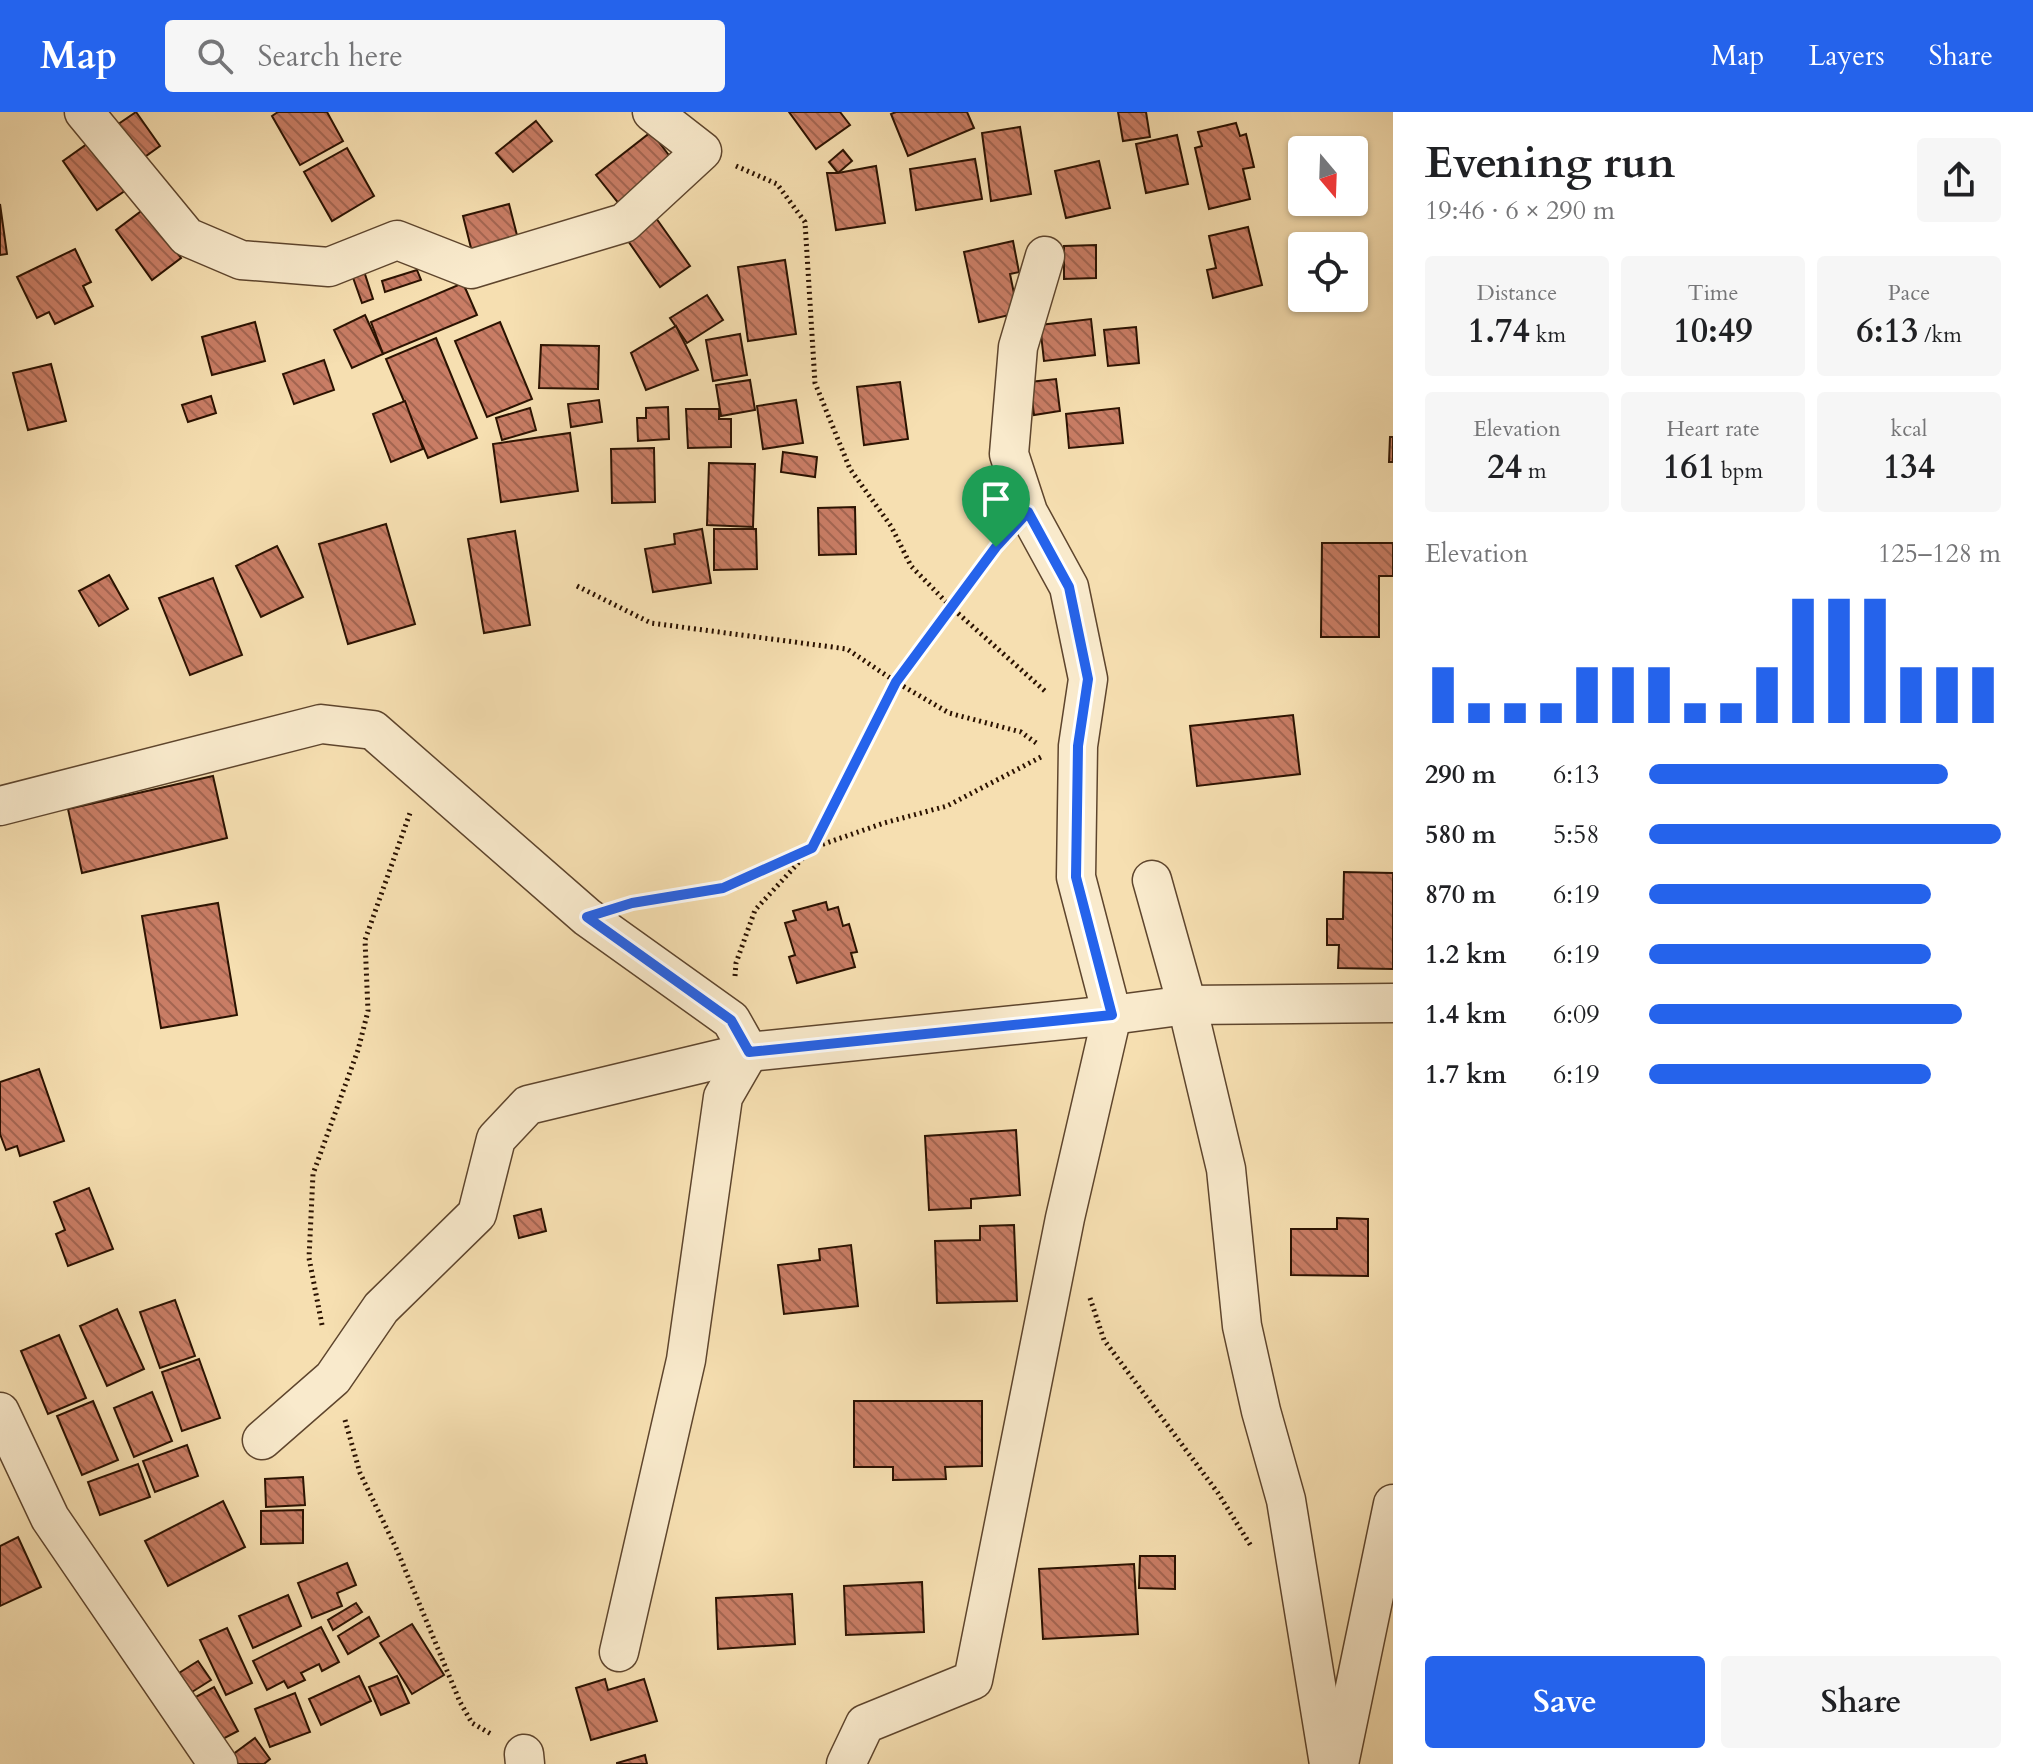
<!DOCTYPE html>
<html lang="en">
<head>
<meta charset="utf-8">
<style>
  body { margin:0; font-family:Cardo,serif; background:#f6f6f6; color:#202124; height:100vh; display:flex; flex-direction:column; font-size:30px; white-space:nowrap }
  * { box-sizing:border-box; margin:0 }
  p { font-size:26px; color:#757577 }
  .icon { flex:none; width:44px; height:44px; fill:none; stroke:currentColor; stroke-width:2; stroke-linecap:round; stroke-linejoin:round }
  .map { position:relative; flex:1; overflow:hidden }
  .drawer { display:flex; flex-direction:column; background:#fff; width:640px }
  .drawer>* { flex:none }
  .needle { width:52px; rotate:161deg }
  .controls { position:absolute; left:1288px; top:24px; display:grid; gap:16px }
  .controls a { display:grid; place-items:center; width:80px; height:80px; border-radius:8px; background:#fff; box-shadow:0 2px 6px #0004; font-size:40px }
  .pin { position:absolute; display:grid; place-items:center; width:68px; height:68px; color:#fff; margin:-82px -34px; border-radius:50% 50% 50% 0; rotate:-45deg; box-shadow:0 0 8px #0007 }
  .pin .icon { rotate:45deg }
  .round { display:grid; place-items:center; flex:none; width:84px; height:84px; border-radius:8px; background:#f6f6f6 }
  .overview { display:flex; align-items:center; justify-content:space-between; height:136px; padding:0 32px }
  h1 { font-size:44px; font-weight:600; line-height:60px }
  .metrics { display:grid; grid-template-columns:repeat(3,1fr); gap:12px; height:136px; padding:8px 32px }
  .metrics div { display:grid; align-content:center; border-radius:8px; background:#f6f6f6; text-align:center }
  .metrics b { font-size:34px; font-weight:600 }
  .metrics small { font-size:22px; font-weight:400 }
  .metrics p { font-size:22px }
  .chart { height:224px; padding:16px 32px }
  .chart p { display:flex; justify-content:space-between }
  .chart svg { width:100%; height:144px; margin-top:8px; stroke:#2563eb; stroke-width:6 }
  .action { display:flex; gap:16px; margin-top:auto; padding:16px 32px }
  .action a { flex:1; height:92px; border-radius:8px; background:#2563eb; color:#fff; font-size:32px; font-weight:600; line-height:92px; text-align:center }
  .action a+a { background:#f6f6f6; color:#202124 }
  ul { padding:0 32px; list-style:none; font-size:26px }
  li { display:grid; grid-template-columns:128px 96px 1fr; align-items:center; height:60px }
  li i { height:20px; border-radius:10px; background:#2563eb }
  header { display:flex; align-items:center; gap:48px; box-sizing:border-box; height:112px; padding:0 40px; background:#2563eb; color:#fff }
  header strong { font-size:38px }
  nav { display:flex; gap:44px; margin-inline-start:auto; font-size:28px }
  .search { width:560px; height:72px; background:#f6f6f6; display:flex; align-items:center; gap:20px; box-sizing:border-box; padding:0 28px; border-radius:8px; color:#757577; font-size:30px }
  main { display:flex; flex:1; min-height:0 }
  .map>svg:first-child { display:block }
</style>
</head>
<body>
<header>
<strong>Map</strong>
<div class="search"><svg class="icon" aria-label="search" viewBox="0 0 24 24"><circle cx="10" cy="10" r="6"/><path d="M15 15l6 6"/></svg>Search here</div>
<nav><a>Map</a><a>Layers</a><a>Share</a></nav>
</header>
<main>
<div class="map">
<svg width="1393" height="1652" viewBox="0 0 1393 1652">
  <defs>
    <pattern id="building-back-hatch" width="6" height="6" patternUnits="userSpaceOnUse" patternTransform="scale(2)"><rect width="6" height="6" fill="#c97d65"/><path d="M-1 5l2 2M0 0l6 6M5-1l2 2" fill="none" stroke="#a36551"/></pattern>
  </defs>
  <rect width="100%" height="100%" fill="#f6dfb1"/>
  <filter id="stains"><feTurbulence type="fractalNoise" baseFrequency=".0025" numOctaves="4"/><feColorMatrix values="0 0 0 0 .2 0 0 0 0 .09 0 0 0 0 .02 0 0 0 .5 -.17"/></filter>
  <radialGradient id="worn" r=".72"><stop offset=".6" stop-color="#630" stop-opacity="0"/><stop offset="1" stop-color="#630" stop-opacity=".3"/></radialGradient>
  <!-- building -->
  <g fill="url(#building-back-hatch)" stroke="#2b1201" stroke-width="2">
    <polygon points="136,0 160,34 139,49 114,15"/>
    <polygon points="278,0 327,0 343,29 300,53 272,4"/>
    <polygon points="789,0 840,0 850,13 816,37"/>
    <polygon points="896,0 967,0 974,16 908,44 891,2"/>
    <polygon points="1118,0 1146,0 1150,25 1123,29"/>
    <polygon points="536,9 552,29 513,60 496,41"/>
    <polygon points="1236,11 1240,24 1246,22 1254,55 1243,57 1250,87 1209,97 1195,36 1202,34 1198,20"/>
    <polygon points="1020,15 1031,82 991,89 982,21"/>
    <polygon points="651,20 675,51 620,93 596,63"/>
    <polygon points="1177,23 1188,72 1146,81 1136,32"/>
    <polygon points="94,27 129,76 97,98 63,49"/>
    <polygon points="347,36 374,84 332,109 304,60"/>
    <polygon points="843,38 852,49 838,61 829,50"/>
    <polygon points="975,47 982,87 916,98 910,57"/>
    <polygon points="1099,49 1110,96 1066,106 1055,59"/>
    <polygon points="876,54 885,111 836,118 827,61 838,61"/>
    <polygon points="0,92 7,142 0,143"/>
    <polygon points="509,92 519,131 473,144 463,104"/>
    <polygon points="144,97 181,146 152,168 116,118"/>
    <polygon points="656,106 690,154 660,175 626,126"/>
    <polygon points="1248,115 1262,173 1213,186 1207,158 1216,156 1209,124"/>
    <polygon points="1013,129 1019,160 1010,162 1018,201 979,210 964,140"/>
    <polygon points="1096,133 1096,166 1064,167 1064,134"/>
    <polygon points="75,137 91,170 83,174 93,194 55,212 49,200 37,206 17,165"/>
    <polygon points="785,148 796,222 748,229 738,155"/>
    <polygon points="363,156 373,187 362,191 351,160"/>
    <polygon points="417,158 421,168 385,180 382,169"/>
    <polygon points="463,171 477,203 383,242 371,210"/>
    <polygon points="707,183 723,208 687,231 670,206"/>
    <polygon points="365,203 383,242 352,256 334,218"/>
    <polygon points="1091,207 1095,243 1044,249 1040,213"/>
    <polygon points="255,210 265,249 212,263 202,225"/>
    <polygon points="500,210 532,287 487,305 455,229"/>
    <polygon points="676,214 698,258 646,278 631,241"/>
    <polygon points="1136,215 1139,251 1108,254 1104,218"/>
    <polygon points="740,222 747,263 713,269 706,228"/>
    <polygon points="436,226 477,326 428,346 386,247"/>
    <polygon points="541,233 599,234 598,277 539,276"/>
    <polygon points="324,248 334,278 294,292 283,262"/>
    <polygon points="51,252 66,309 28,318 13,261"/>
    <polygon points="1056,267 1060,299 1034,303 1030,270"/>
    <polygon points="750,268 755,298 721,304 716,273"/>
    <polygon points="900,270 908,327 864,333 857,275"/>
    <polygon points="211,284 216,301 188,310 182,293"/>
    <polygon points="599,288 602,310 571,315 568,292"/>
    <polygon points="796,288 803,331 763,337 757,294"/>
    <polygon points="405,289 423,337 391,350 373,302"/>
    <polygon points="668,295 669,327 638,329 637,306 646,306 646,296"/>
    <polygon points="530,296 536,318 502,328 496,306"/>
    <polygon points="1119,296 1123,331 1069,336 1066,302"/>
    <polygon points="686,297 719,297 719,307 731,307 731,335 688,336"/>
    <polygon points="570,321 578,379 501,390 493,332"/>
    <polygon points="1390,325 1393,325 1393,350 1389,350"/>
    <polygon points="654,336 655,390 612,391 611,337"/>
    <polygon points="783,340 817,345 815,365 781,360"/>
    <polygon points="709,351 755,352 753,415 707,413"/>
    <polygon points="855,395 856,442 819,443 818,396"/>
    <polygon points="386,412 415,512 348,532 319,432"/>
    <polygon points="702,417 711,471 653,480 645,437 675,432 674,422"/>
    <polygon points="714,417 756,417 757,457 714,458"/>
    <polygon points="515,419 530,513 484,521 468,427"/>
    <polygon points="1322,431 1393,431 1393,464 1379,464 1379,525 1321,525"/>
    <polygon points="277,434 303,485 261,505 236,454"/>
    <polygon points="109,463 128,497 99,514 79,479"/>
    <polygon points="213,466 242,543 190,563 159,486"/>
    <polygon points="1293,603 1300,662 1197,674 1190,614"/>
    <polygon points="213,664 227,726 82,761 68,697"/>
    <polygon points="1344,760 1393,761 1393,857 1338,856 1339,833 1327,833 1327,807 1343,807"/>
    <polygon points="826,790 828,798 838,795 843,814 849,812 857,840 851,841 855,855 797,871 789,845 795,843 785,811 796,808 793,799"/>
    <polygon points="218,791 237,903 161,916 142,804"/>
    <polygon points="39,957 64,1029 20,1044 17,1034 6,1038 0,1022 0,970"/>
    <polygon points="1016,1018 1020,1083 971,1087 971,1096 929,1098 925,1024"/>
    <polygon points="89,1076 113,1137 68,1154 56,1122 65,1118 54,1090"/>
    <polygon points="541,1097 546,1119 519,1126 514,1104"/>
    <polygon points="1337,1106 1368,1107 1368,1164 1291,1163 1291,1117 1337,1117"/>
    <polygon points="1014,1113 1017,1189 937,1191 935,1129 980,1128 980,1114"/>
    <polygon points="851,1133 858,1194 784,1202 778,1153 820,1148 819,1137"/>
    <polygon points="175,1188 195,1244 160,1256 140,1200"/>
    <polygon points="117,1197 144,1257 107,1274 80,1214"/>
    <polygon points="59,1223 86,1286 48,1302 21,1239"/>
    <polygon points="199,1247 220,1306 182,1319 162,1260"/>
    <polygon points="152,1280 172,1329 134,1345 114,1296"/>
    <polygon points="93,1289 118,1348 82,1363 57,1304"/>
    <polygon points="854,1289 982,1289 982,1354 945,1355 946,1367 893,1368 893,1355 854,1355"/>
    <polygon points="187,1333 198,1364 155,1380 143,1349"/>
    <polygon points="138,1352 150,1385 100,1403 88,1370"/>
    <polygon points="303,1365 305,1393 266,1395 265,1367"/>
    <polygon points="223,1389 245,1435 168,1474 145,1429"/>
    <polygon points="303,1398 303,1431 261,1432 261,1399"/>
    <polygon points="18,1425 41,1475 0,1494 0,1434"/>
    <polygon points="1140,1444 1175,1444 1175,1477 1139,1476"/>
    <polygon points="347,1451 356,1473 337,1481 342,1494 312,1506 298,1471"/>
    <polygon points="1134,1452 1138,1522 1043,1527 1039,1457"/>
    <polygon points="922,1470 924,1520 846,1523 844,1474"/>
    <polygon points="792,1482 795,1532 718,1537 716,1486"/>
    <polygon points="288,1483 301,1514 253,1536 239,1504"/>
    <polygon points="356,1491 362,1500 333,1518 328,1508"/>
    <polygon points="369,1505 379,1524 348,1542 338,1524"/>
    <polygon points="412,1512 444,1563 412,1582 380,1531"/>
    <polygon points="321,1515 339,1550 322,1559 319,1552 301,1561 305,1568 288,1576 284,1569 267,1578 253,1549"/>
    <polygon points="227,1516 252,1571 226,1583 200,1528"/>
    <polygon points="198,1549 211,1568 192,1580 179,1561"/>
    <polygon points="359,1564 371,1589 321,1613 309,1587"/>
    <polygon points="397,1564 409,1591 381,1603 369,1575"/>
    <polygon points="605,1567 608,1578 644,1567 657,1609 591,1628 576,1576"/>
    <polygon points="214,1575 238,1619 215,1631 192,1587"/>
    <polygon points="295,1581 310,1620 270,1635 255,1597"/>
    <polygon points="255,1626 270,1647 264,1652 238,1652 232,1643"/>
    <polygon points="645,1643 647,1652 617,1652 617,1651"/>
  </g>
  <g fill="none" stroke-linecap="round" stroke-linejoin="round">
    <!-- street casing -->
    <g stroke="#5e452d" stroke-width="41">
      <g id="street">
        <polyline points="84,0 187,125 241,148 329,155 397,128 471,157 624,111 702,39 652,0"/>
        <polyline points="0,694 321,612 373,618 587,805 731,908 749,940 723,985 686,1248 619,1540"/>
        <polyline points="1152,768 1187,893 1226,1057 1242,1214 1261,1299 1286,1388 1329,1652"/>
        <polyline points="0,1300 50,1406 218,1652"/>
        <polyline points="262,1328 333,1266 381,1196 477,1102 496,1027 528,993 749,940 1112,903 1187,893 1393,891"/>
        <polyline points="524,1642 525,1652"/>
        <polyline points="846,1652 865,1612 973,1568 1065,1106 1112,903 1076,765 1078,634 1088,567 1069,475 1028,400 1009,342 1018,235 1045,144"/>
        <polyline points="1339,1652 1393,1392"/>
      </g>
    </g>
    <!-- path -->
    <g stroke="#2b1201" stroke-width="5" stroke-dasharray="2 4" stroke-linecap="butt">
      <polyline points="736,54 777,72 805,110 815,271 850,357 891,414 911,454 952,496 1046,580"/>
      <polyline points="577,474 651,511 847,537 896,570 949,601 1021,620 1039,633"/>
      <polyline points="635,790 723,776 812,736 884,711 947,694 1041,645"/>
      <polyline points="735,864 736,851 755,798 812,736 896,570 1001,431"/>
      <polyline points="1090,1186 1104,1228 1218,1381 1251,1434"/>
      <polyline points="322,1213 309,1146 313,1062 358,938 368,899 365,828 410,701"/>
      <polyline points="345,1308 360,1361 397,1438 460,1590 472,1611 493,1623"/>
    </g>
    <!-- street -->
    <use href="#street" stroke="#f9eacc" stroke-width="38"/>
  </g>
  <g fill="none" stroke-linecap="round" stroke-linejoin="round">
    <!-- route casing -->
    <g stroke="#fff" stroke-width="16">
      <polygon id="route" points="1028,400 1069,475 1088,567 1078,634 1076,765 1112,903 749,940 731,908 587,805 632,791 723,776 812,736 896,570 996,435"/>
    </g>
    <!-- route -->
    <use href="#route" stroke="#2563eb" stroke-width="10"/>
  </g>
  <rect width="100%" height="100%" filter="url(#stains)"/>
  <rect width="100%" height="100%" fill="url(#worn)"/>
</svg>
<div class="controls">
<a><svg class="needle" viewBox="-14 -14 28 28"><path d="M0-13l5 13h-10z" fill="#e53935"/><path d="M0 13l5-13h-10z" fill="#757577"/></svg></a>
<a><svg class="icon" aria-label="locate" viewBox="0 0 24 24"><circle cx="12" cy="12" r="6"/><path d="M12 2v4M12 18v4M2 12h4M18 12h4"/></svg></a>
</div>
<div class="pin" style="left:996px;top:435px;background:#1e9e55"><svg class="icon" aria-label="arrive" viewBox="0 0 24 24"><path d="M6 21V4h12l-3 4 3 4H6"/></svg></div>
</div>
<section class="drawer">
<div class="overview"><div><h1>Evening run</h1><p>19:46 · 6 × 290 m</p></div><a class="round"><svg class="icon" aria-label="share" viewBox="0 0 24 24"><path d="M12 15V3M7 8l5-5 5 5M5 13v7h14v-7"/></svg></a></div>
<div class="metrics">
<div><p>Distance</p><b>1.74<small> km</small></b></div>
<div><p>Time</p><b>10:49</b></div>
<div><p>Pace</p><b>6:13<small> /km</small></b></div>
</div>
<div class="metrics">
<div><p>Elevation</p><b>24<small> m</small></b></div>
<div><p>Heart rate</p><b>161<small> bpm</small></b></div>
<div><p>kcal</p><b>134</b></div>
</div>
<div class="chart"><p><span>Elevation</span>125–128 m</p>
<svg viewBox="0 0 160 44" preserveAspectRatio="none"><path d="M5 44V27M15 44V38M25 44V38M35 44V38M45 44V27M55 44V27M65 44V27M75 44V38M85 44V38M95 44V27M105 44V6M115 44V6M125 44V6M135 44V27M145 44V27M155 44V27"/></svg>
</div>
<ul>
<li><b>290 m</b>6:13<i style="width:85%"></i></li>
<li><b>580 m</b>5:58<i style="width:100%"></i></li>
<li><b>870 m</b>6:19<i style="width:80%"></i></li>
<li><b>1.2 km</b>6:19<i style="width:80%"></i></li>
<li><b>1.4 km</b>6:09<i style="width:89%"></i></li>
<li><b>1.7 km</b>6:19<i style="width:80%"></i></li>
</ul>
<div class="action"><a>Save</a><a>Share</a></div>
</section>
</main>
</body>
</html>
